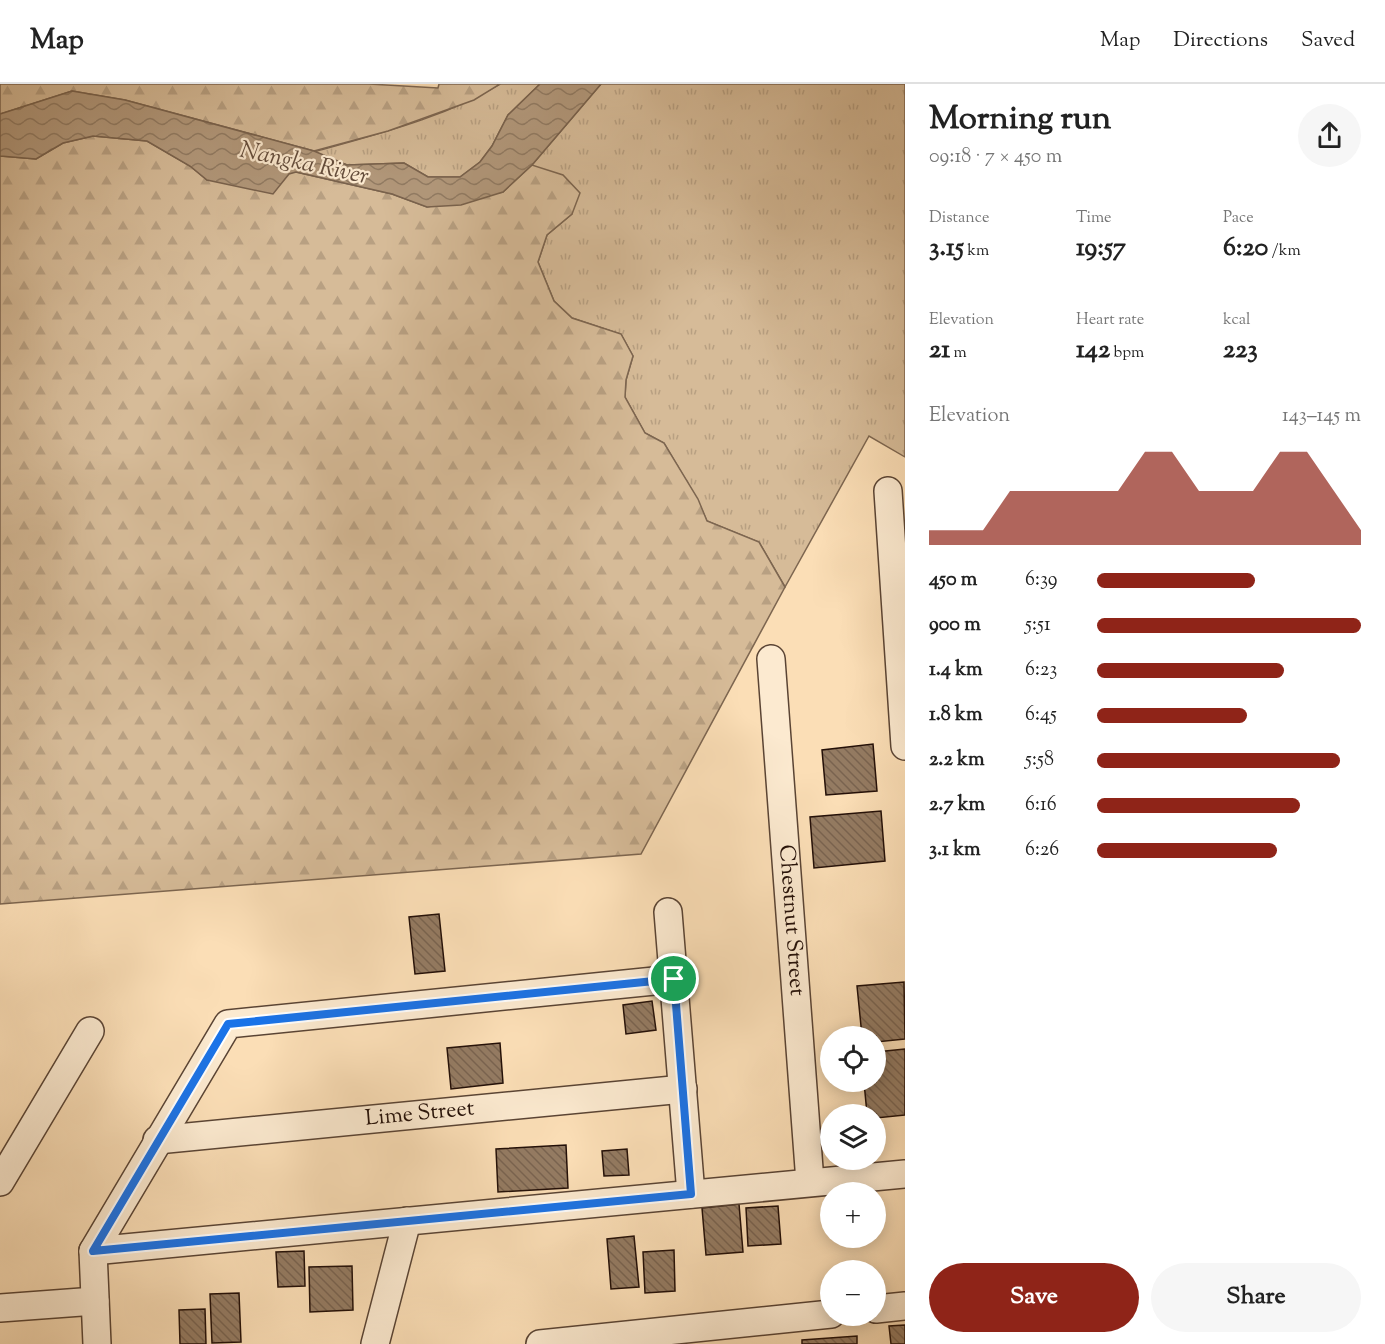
<!DOCTYPE html>
<html lang="en">
<head>
<meta charset="utf-8">
<style>
  body { margin:0; font-family:"Sorts Mill Goudy",serif; background:#f6f6f6; color:#222; height:100vh; display:flex; flex-direction:column; font-size:22px; white-space:nowrap }
  * { box-sizing:border-box; margin:0 }
  p { font-size:20px; color:#767676 }
  .icon { flex:none; width:33px; height:33px; fill:none; stroke:currentColor; stroke-width:2; stroke-linecap:round; stroke-linejoin:round }
  .map { position:relative; flex:1; overflow:hidden }
  .details { display:flex; flex-direction:column; background:#fff; width:480px }
  .details>* { flex:none }
  .buttons { position:absolute; left:820px; top:942px; display:grid; gap:12px }
  .buttons a { display:grid; place-items:center; width:66px; height:66px; border-radius:50%; background:#fff; box-shadow:0 3px 15px #0003; font-size:30px }
  .pin { position:absolute; display:grid; place-items:center; width:51px; height:51px; color:#fff; margin:-26px; border:3px solid #fff; border-radius:50%; box-shadow:0 2px 6px #0007 }
  .round { display:grid; place-items:center; flex:none; width:63px; height:63px; border-radius:32px; background:#f6f6f6 }
  .overview { display:flex; align-items:center; justify-content:space-between; height:102px; padding:0 24px }
  h1 { font-size:33px; font-weight:700; line-height:45px }
  .metrics { display:grid; grid-template-columns:repeat(3,1fr); gap:9px; height:102px; padding:6px 24px }
  .metrics div { display:grid; align-content:center }
  .metrics b { font-size:26px; font-weight:700 }
  .metrics small { font-size:16px; font-weight:400 }
  .metrics p { font-size:16px }
  .chart { height:168px; padding:12px 24px }
  .chart p { display:flex; justify-content:space-between }
  .chart svg { width:100%; height:108px; margin-top:6px; fill:#8f2418; opacity:.7 }
  .button { display:flex; gap:12px; margin-top:auto; padding:12px 24px }
  .button a { flex:1; height:69px; border-radius:36px; background:#8f2418; color:#fff; font-size:24px; font-weight:700; line-height:69px; text-align:center }
  .button a+a { background:#f6f6f6; color:#222 }
  ul { padding:0 24px; list-style:none; font-size:20px }
  li { display:grid; grid-template-columns:96px 72px 1fr; align-items:center; height:45px }
  li i { height:15px; border-radius:8px; background:#8f2418 }
  header { display:flex; align-items:center; gap:36px; box-sizing:border-box; height:84px; padding:0 30px; background:#fff; border-bottom:2px solid #e0e0e0 }
  header strong { font-size:28px }
  nav { display:flex; gap:33px; margin-inline-start:auto; font-size:21px }
  main { display:flex; flex:1; min-height:0 }
  .map>svg:first-child { display:block }
</style>
</head>
<body>
<header>
<strong>Map</strong>
<nav><a>Map</a><a>Directions</a><a>Saved</a></nav>
</header>
<main>
<div class="map">
<svg width="905" height="1260" viewBox="0 0 905 1260">
  <defs>
    <pattern id="grass-tufts" width="24" height="20" patternUnits="userSpaceOnUse" patternTransform="scale(1.5)"><rect width="24" height="20" fill="#d6bb98"/><path d="M3 7l-1-3M5 7V3M7 7l1-3M15 17l-1-3M17 17v-4M19 17l1-3" fill="none" stroke="#b8a082"/></pattern>
    <pattern id="forest-firs" width="22" height="20" patternUnits="userSpaceOnUse" patternTransform="scale(1.5)"><rect width="22" height="20" fill="#d6bb98"/><path d="M5 1l3.5 6h-7zM16 11l3.5 6h-7z" fill="#b8a082"/></pattern>
    <pattern id="water-waves" width="16" height="10" patternUnits="userSpaceOnUse" patternTransform="scale(1.5)"><rect width="16" height="10" fill="#b2987b"/><path d="M0 5q4-4 8 0t8 0" fill="none" stroke="#917b63"/></pattern>
    <pattern id="building-back-hatch" width="6" height="6" patternUnits="userSpaceOnUse" patternTransform="scale(1.5)"><rect width="6" height="6" fill="#947b62"/><path d="M-1 5l2 2M0 0l6 6M5-1l2 2" fill="none" stroke="#79634f"/></pattern>
  </defs>
  <rect width="100%" height="100%" fill="#fbdeb6"/>
  <filter id="stains"><feTurbulence type="fractalNoise" baseFrequency=".00333" numOctaves="4"/><feColorMatrix values="0 0 0 0 .2 0 0 0 0 .09 0 0 0 0 .02 0 0 0 .5 -.17"/></filter>
  <radialGradient id="worn" r=".72"><stop offset=".6" stop-color="#630" stop-opacity="0"/><stop offset="1" stop-color="#630" stop-opacity=".3"/></radialGradient>
  <!-- grass -->
  <g fill="url(#grass-tufts)" stroke="#7d6650" stroke-width="1.5">
    <path d="M500,0H540L508,31L492,62L480,78L460,93H428L404,79L347,81L314,68C377,50 444,34 500,0Z"/>
    <polygon points="601,0 905,0 905,373 869,352 785,503 759,458 707,437 697,415 664,359 645,349 625,313 626,296 633,272 621,250 572,234 554,217 538,178 547,151 572,130 532,81"/>
  </g>
  <!-- forest -->
  <g fill="url(#forest-firs)" stroke="#7d6650" stroke-width="1.5">
    <polygon points="0,0 369,0 438,4 439,0 500,0 474,16 388,47 314,67 125,16 72,7 0,30"/>
    <polygon points="93,52 147,57 190,82 207,96 296,88 392,110 427,123 503,108 532,81 563,91 580,109 572,130 547,151 538,178 554,217 572,234 621,250 633,272 626,296 625,313 645,349 664,359 698,415 707,437 759,458 785,503 641,770 0,820 0,72 36,75 63,59"/>
  </g>
  <!-- water -->
  <polygon fill="url(#water-waves)" stroke="#79624d" stroke-width="1.5" points="540,0 601,0 532,81 503,108 461,121 427,123 392,110 296,88 289,90 273,110 207,96 190,82 147,57 93,52 63,59 36,75 0,72 0,30 72,7 125,16 314,67 347,81 404,79 428,93 460,93 480,78 492,62 508,31"/>
  <!-- building -->
  <g fill="url(#building-back-hatch)" stroke="#241008" stroke-width="1.5">
    <polygon points="873,660 877,707 826,711 822,666"/>
    <polygon points="881,727 885,777 814,784 810,733"/>
    <polygon points="439,830 445,887 415,890 409,833"/>
    <polygon points="904,898 905,955 876,958 876,952 862,952 857,902"/>
    <polygon points="652,917 656,946 626,950 623,921"/>
    <polygon points="500,959 503,999 451,1005 447,964"/>
    <polygon points="905,965 905,1031 876,1034 876,1030 867,1030 864,998 876,998 876,968"/>
    <polygon points="566,1061 568,1104 498,1108 496,1065"/>
    <polygon points="627,1065 629,1091 604,1092 602,1067"/>
    <polygon points="739,1120 743,1168 706,1171 702,1124"/>
    <polygon points="778,1122 781,1160 748,1162 746,1124"/>
    <polygon points="634,1152 639,1203 611,1205 607,1155"/>
    <polygon points="674,1166 675,1207 645,1209 643,1168"/>
    <polygon points="304,1167 305,1202 278,1203 276,1168"/>
    <polygon points="352,1182 353,1226 310,1228 309,1183"/>
    <polygon points="239,1209 241,1258 212,1259 210,1210"/>
    <polygon points="205,1225 206,1260 180,1260 179,1226"/>
    <polygon points="905,1241 905,1260 891,1260 889,1242"/>
    <polygon points="857,1252 857,1260 802,1260 802,1256"/>
  </g>
  <g fill="none" stroke-linecap="round" stroke-linejoin="round">
    <!-- street casing -->
    <g stroke="#5a4434" stroke-width="30">
      <g id="street">
        <polyline points="888,407 905,662"/>
        <path id="s1" d="M771,575L810,1098"/>
        <polyline points="668,828 691,1110"/>
        <path id="s2" d="M157,1056L683,1005"/>
        <polyline points="0,1098 90,947"/>
        <polyline points="93,1167 905,1090"/>
        <polyline points="0,1224 95,1217"/>
        <polyline points="876,1225 905,1222"/>
        <polyline points="97,1260 93,1167 228,940 674,895"/>
        <polyline points="375,1260 407,1137"/>
        <polyline points="540,1260 831,1230"/>
      </g>
    </g>
    <!-- street -->
    <use href="#street" stroke="#fcead0" stroke-width="27"/>
  </g>
  <g fill="none" stroke-linecap="round" stroke-linejoin="round">
    <!-- route casing -->
    <g stroke="#fff" stroke-width="12">
      <polygon id="route" points="674,895 691,1110 93,1167 228,940"/>
    </g>
    <!-- route -->
    <use href="#route" stroke="#1a73e8" stroke-width="8"/>
  </g>
  <g text-anchor="middle" dominant-baseline="central" stroke-width="4.5" stroke-linejoin="round" paint-order="stroke">
    <!-- street labels -->
    <g font-size="22" fill="#241008" stroke="#fcead0">
      <text stroke="none"><textPath href="#s1" startOffset="262">Chestnut Street</textPath></text>
      <text stroke="none"><textPath href="#s2" startOffset="264">Lime Street</textPath></text>
    </g>
    <!-- water labels -->
    <g font-size="24" font-style="italic" fill="#644d3c" stroke="#fcead0">
      <text transform="translate(304 80) rotate(12)">Nangka River</text>
    </g>
  </g>
  <rect width="100%" height="100%" filter="url(#stains)"/>
  <rect width="100%" height="100%" fill="url(#worn)"/>
</svg>
<div class="buttons">
<a><svg class="icon" aria-label="locate" viewBox="0 0 24 24"><circle cx="12" cy="12" r="6"/><path d="M12 2v4M12 18v4M2 12h4M18 12h4"/></svg></a>
<a><svg class="icon" aria-label="layers" viewBox="0 0 24 24"><path d="M12 4l9 5-9 5-9-5zM3 14l9 5 9-5"/></svg></a>
<a>+</a>
<a>−</a>
</div>
<div class="pin" style="left:674px;top:895px;background:#1e9e55"><svg class="icon" aria-label="arrive" viewBox="0 0 24 24"><path d="M6 21V4h12l-3 4 3 4H6"/></svg></div>
</div>
<section class="details">
<div class="overview"><div><h1>Morning run</h1><p>09:18 · 7 × 450 m</p></div><a class="round"><svg class="icon" aria-label="share" viewBox="0 0 24 24"><path d="M12 15V3M7 8l5-5 5 5M5 13v7h14v-7"/></svg></a></div>
<div class="metrics">
<div><p>Distance</p><b>3.15<small> km</small></b></div>
<div><p>Time</p><b>19:57</b></div>
<div><p>Pace</p><b>6:20<small> /km</small></b></div>
</div>
<div class="metrics">
<div><p>Elevation</p><b>21<small> m</small></b></div>
<div><p>Heart rate</p><b>142<small> bpm</small></b></div>
<div><p>kcal</p><b>223</b></div>
</div>
<div class="chart"><p><span>Elevation</span>143–145 m</p>
<svg viewBox="0 0 160 44" preserveAspectRatio="none"><path d="M0 44V38L10 38L20 38L30 22L40 22L50 22L60 22L70 22L80 6L90 6L100 22L110 22L120 22L130 6L140 6L150 22L160 38V44z"/></svg>
</div>
<ul>
<li><b>450 m</b>6:39<i style="width:60%"></i></li>
<li><b>900 m</b>5:51<i style="width:100%"></i></li>
<li><b>1.4 km</b>6:23<i style="width:71%"></i></li>
<li><b>1.8 km</b>6:45<i style="width:57%"></i></li>
<li><b>2.2 km</b>5:58<i style="width:92%"></i></li>
<li><b>2.7 km</b>6:16<i style="width:77%"></i></li>
<li><b>3.1 km</b>6:26<i style="width:68%"></i></li>
</ul>
<div class="button"><a>Save</a><a>Share</a></div>
</section>
</main>
</body>
</html>
